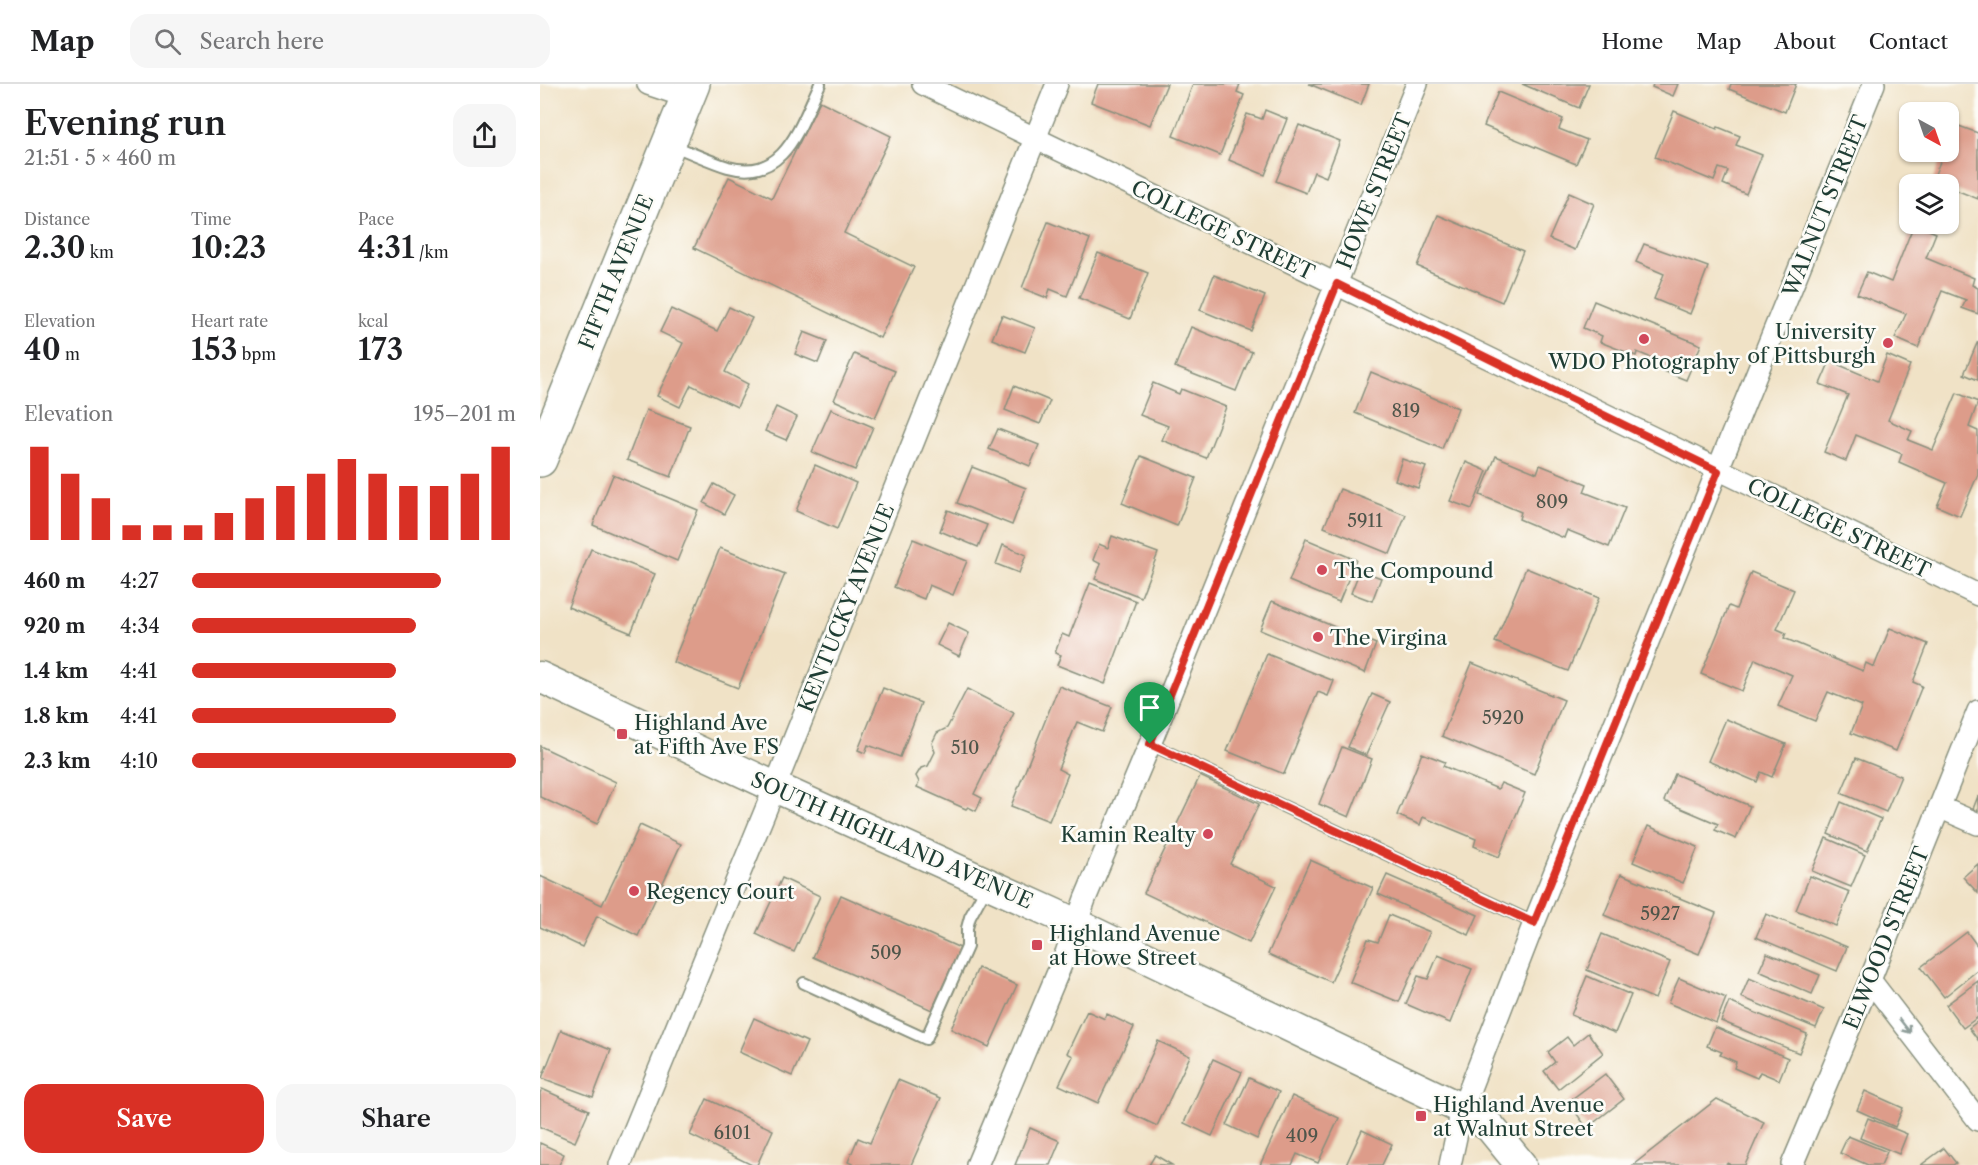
<!DOCTYPE html>
<html lang="en">
<head>
<meta charset="utf-8">
<style>
  body { margin:0; font-family:"Libre Caslon Text",serif; background:#f6f6f6; color:#202124; height:100vh; display:flex; flex-direction:column; font-size:22px; white-space:nowrap }
  * { box-sizing:border-box; margin:0 }
  p { font-size:20px; color:#757577 }
  .icon { flex:none; width:33px; height:33px; fill:none; stroke:currentColor; stroke-width:2; stroke-linecap:round; stroke-linejoin:round }
  .map { position:relative; flex:1; overflow:hidden }
  .panel { display:flex; flex-direction:column; background:#fff; width:540px }
  .panel>* { flex:none }
  .needle { width:39px; rotate:140deg }
  .tools { position:absolute; left:1359px; top:18px; display:grid; gap:12px }
  .tools a { display:grid; place-items:center; width:60px; height:60px; border-radius:12px; background:#fff; box-shadow:0 2px 4px #0004; font-size:30px }
  .pin { position:absolute; display:grid; place-items:center; width:51px; height:51px; color:#fff; margin:-62px -26px; border-radius:50% 50% 50% 0; rotate:-45deg; box-shadow:0 0 6px #0007 }
  .pin .icon { rotate:45deg }
  .round { display:grid; place-items:center; flex:none; width:63px; height:63px; border-radius:18px; background:#f6f6f6 }
  .headline { display:flex; align-items:center; justify-content:space-between; height:102px; padding:0 24px }
  h1 { font-size:33px; font-weight:600; line-height:45px }
  .metrics { display:grid; grid-template-columns:repeat(3,1fr); gap:9px; height:102px; padding:6px 24px }
  .metrics div { display:grid; align-content:center }
  .metrics b { font-size:30px; font-weight:600 }
  .metrics small { font-size:16px; font-weight:400 }
  .metrics p { font-size:16px }
  .chart { height:168px; padding:12px 24px }
  .chart p { display:flex; justify-content:space-between }
  .chart svg { width:100%; height:108px; margin-top:6px; stroke:#d93025; stroke-width:6 }
  .button { display:flex; gap:12px; margin-top:auto; padding:12px 24px }
  .button a { flex:1; height:69px; border-radius:18px; background:#d93025; color:#fff; font-size:24px; font-weight:600; line-height:69px; text-align:center }
  .button a+a { background:#f6f6f6; color:#202124 }
  ul { padding:0 24px; list-style:none; font-size:20px }
  li { display:grid; grid-template-columns:96px 72px 1fr; align-items:center; height:45px }
  li i { height:15px; border-radius:8px; background:#d93025 }
  header { display:flex; align-items:center; gap:36px; box-sizing:border-box; height:84px; padding:0 30px; background:#fff; border-bottom:2px solid #e0e0e0 }
  header strong { font-size:28px }
  nav { display:flex; gap:33px; margin-inline-start:auto; font-size:21px }
  .search { width:420px; height:54px; background:#f6f6f6; display:flex; align-items:center; gap:15px; box-sizing:border-box; padding:0 21px; border-radius:18px; color:#757577; font-size:22px }
  main { display:flex; flex:1; min-height:0 }
  .map>svg:first-child { display:block }
</style>
</head>
<body>
<header>
<strong>Map</strong>
<div class="search"><svg class="icon" aria-label="search" viewBox="0 0 24 24"><circle cx="10" cy="10" r="6"/><path d="M15 15l6 6"/></svg>Search here</div>
<nav><a>Home</a><a>Map</a><a>About</a><a>Contact</a></nav>
</header>
<main>
<section class="panel">
<div class="headline"><div><h1>Evening run</h1><p>21:51 · 5 × 460 m</p></div><a class="round"><svg class="icon" aria-label="share" viewBox="0 0 24 24"><path d="M12 15V3M7 8l5-5 5 5M5 13v7h14v-7"/></svg></a></div>
<div class="metrics">
<div><p>Distance</p><b>2.30<small> km</small></b></div>
<div><p>Time</p><b>10:23</b></div>
<div><p>Pace</p><b>4:31<small> /km</small></b></div>
</div>
<div class="metrics">
<div><p>Elevation</p><b>40<small> m</small></b></div>
<div><p>Heart rate</p><b>153<small> bpm</small></b></div>
<div><p>kcal</p><b>173</b></div>
</div>
<div class="chart"><p><span>Elevation</span>195–201 m</p>
<svg viewBox="0 0 160 44" preserveAspectRatio="none"><path d="M5 44V6M15 44V17M25 44V27M35 44V38M45 44V38M55 44V38M65 44V33M75 44V27M85 44V22M95 44V17M105 44V11M115 44V17M125 44V22M135 44V22M145 44V17M155 44V6"/></svg>
</div>
<ul>
<li><b>460 m</b>4:27<i style="width:77%"></i></li>
<li><b>920 m</b>4:34<i style="width:69%"></i></li>
<li><b>1.4 km</b>4:41<i style="width:63%"></i></li>
<li><b>1.8 km</b>4:41<i style="width:63%"></i></li>
<li><b>2.3 km</b>4:10<i style="width:100%"></i></li>
</ul>
<div class="button"><a>Save</a><a>Share</a></div>
</section>
<div class="map">
<svg width="1438" height="1081" viewBox="0 0 1438 1081">
  <rect width="100%" height="100%" fill="#fdfcf7"/>
  <filter id="ink" filterUnits="userSpaceOnUse"><feTurbulence type="fractalNoise" baseFrequency=".0167" numOctaves="2"/><feDisplacementMap in="SourceGraphic" scale="12" xChannelSelector="R" yChannelSelector="G"/><feConvolveMatrix kernelMatrix="1 2 1 2 8 2 1 2 1" color-interpolation-filters="sRGB"/></filter>
  <filter id="wash" filterUnits="userSpaceOnUse"><feTurbulence type="fractalNoise" baseFrequency=".008" numOctaves="4" result="noise"/><feDisplacementMap in="SourceGraphic" scale="24" xChannelSelector="R" yChannelSelector="G"/><feGaussianBlur stdDeviation="1.35" result="paint"/><feColorMatrix in="noise" values="0 0 0 0 0 0 0 0 0 0 0 0 0 0 0 0 0 1.4 0 .05"/><feComposite in="paint" operator="in"/></filter>
  <g filter="url(#wash)">
    <rect width="100%" height="100%" fill="#f0e2c6"/>
    <g id="blocks">
      <!-- building -->
      <g fill="#dd9c8a">
        <polygon points="558,0 627,0 610,41 551,18"/>
        <polygon points="653,0 700,0 697,8 704,11 680,71 633,52"/>
        <polygon points="769,0 829,0 821,21"/>
        <polygon points="982,0 1049,0 1039,24"/>
        <polygon points="1113,0 1138,0 1133,12 1112,3"/>
        <polygon points="1191,0 1256,0 1245,28 1189,5"/>
        <polygon points="958,8 1023,35 1019,45 1047,56 1036,80 944,42"/>
        <polygon points="280,17 351,52 304,149 374,183 340,254 154,164 189,93 232,114"/>
        <polygon points="725,26 747,35 725,91 689,76 707,30 722,35"/>
        <polygon points="1134,27 1177,45 1178,43 1200,52 1196,61 1222,71 1206,110 1183,100 1188,87 1179,84 1174,97 1115,73"/>
        <polygon points="1408,38 1438,49 1438,115 1416,106 1409,124 1408,100 1391,100 1404,68 1408,68"/>
        <polygon points="759,41 800,57 786,93 774,88 766,109 736,97"/>
        <polygon points="1029,109 1054,120 1035,166 1009,155"/>
        <polygon points="898,131 983,167 962,218 877,182"/>
        <polygon points="508,138 550,155 527,212 510,205 507,214 482,204"/>
        <polygon points="1374,140 1396,149 1386,174 1434,194 1432,201 1438,204 1438,230 1422,224 1426,216 1402,207 1378,264 1355,254 1366,230 1317,210 1327,188 1351,198"/>
        <polygon points="1104,160 1168,183 1150,230 1114,215 1124,190 1096,178"/>
        <polygon points="558,169 608,189 590,235 539,214"/>
        <polygon points="674,191 725,212 711,247 660,226"/>
        <polygon points="1054,217 1161,261 1146,296 1116,284 1119,277 1097,268 1096,272 1060,258 1062,252 1043,244"/>
        <polygon points="189,223 212,234 185,288 208,300 197,323 151,301 140,323 117,312 143,259 120,248 131,225 177,247"/>
        <polygon points="462,231 495,244 485,268 452,255"/>
        <polygon points="651,243 712,268 696,307 635,283"/>
        <polygon points="264,248 287,257 278,279 255,270"/>
        <polygon points="1438,257 1438,296 1424,290"/>
        <polygon points="314,270 355,287 335,334 294,316"/>
        <polygon points="1347,271 1370,281 1348,336 1372,347 1368,356 1393,366 1417,309 1438,318 1429,343 1438,347 1438,390 1420,432 1397,422 1407,399 1359,378 1362,370 1316,351 1306,377 1284,368 1308,311 1280,300 1290,277 1337,297"/>
        <polygon points="831,288 918,324 902,365 815,329"/>
        <polygon points="613,299 639,310 641,305 686,323 666,374 622,356 628,342 600,331"/>
        <polygon points="474,302 510,317 500,340 465,326"/>
        <polygon points="236,323 257,333 246,356 225,347"/>
        <polygon points="291,325 333,343 315,386 272,368"/>
        <polygon points="106,326 150,342 131,393 87,376"/>
        <polygon points="458,345 499,361 490,382 449,365"/>
        <polygon points="601,372 656,394 637,442 582,419"/>
        <polygon points="956,372 997,389 1000,381 1047,400 1044,408 1085,424 1069,463 1027,446 1024,454 979,435 981,428 940,411"/>
        <polygon points="862,375 886,383 878,404 855,396"/>
        <polygon points="926,378 947,387 932,425 910,417"/>
        <polygon points="275,381 316,399 297,445 256,427"/>
        <polygon points="432,383 486,404 472,441 417,419"/>
        <polygon points="73,391 158,426 137,477 53,441"/>
        <polygon points="174,400 194,411 184,430 164,419"/>
        <polygon points="800,405 866,431 850,470 784,443"/>
        <polygon points="408,426 447,441 438,463 400,447"/>
        <polygon points="572,452 618,469 601,513 555,495 561,480 553,476 559,460 568,464"/>
        <polygon points="373,455 427,477 413,511 389,501 384,515 354,503"/>
        <polygon points="766,455 816,476 799,518 749,497"/>
        <polygon points="463,461 486,471 479,489 456,480"/>
        <polygon points="180,464 245,490 198,604 133,578"/>
        <polygon points="51,465 115,490 91,549 28,523"/>
        <polygon points="986,484 1059,514 1028,587 955,558"/>
        <polygon points="820,486 841,494 832,517 811,509"/>
        <polygon points="1211,488 1254,506 1237,545 1246,549 1244,554 1323,587 1326,579 1334,583 1350,544 1388,560 1373,598 1382,602 1356,667 1311,649 1322,622 1288,608 1275,637 1238,622 1252,591 1215,575 1202,607 1161,590 1189,522 1196,525"/>
        <polygon points="550,499 596,517 565,600 517,581 521,571 515,569 522,550 529,553"/>
        <polygon points="732,517 836,560 825,589 720,546"/>
        <polygon points="408,539 429,549 419,572 397,561"/>
        <polygon points="727,570 794,597 788,612 778,608 744,690 687,667"/>
        <polygon points="932,579 1024,616 994,690 902,652"/>
        <polygon points="519,602 572,623 562,648 537,638 518,685 528,690 509,737 471,722"/>
        <polygon points="343,604 381,619 360,673 328,661 325,669 318,666"/>
        <polygon points="427,605 474,629 434,710 442,714 436,727 428,723 426,725 377,703 379,698 376,692 381,684 388,682 395,668 392,659 397,649 407,644"/>
        <polygon points="832,610 850,618 826,671 808,663"/>
        <polygon points="1186,635 1246,660 1232,693 1221,688 1217,698 1168,677"/>
        <polygon points="0,662 76,698 57,740 0,713"/>
        <polygon points="802,663 832,675 809,733 779,720"/>
        <polygon points="882,669 905,678 903,682 958,705 961,699 985,709 959,773 934,762 936,755 883,733 880,741 857,731"/>
        <polygon points="1316,674 1361,692 1346,728 1301,709"/>
        <polygon points="1135,690 1210,722 1196,755 1175,746 1178,740 1124,717"/>
        <polygon points="660,692 719,720 690,780 736,802 709,859 604,809"/>
        <polygon points="1438,712 1438,727 1433,725"/>
        <polygon points="1301,718 1341,735 1327,767 1288,750"/>
        <polygon points="100,741 141,760 98,852 57,832 42,863 0,843 0,792 62,821"/>
        <polygon points="1108,742 1158,763 1143,799 1093,778"/>
        <polygon points="1286,754 1325,771 1311,803 1272,787"/>
        <polygon points="770,776 833,804 791,898 728,870"/>
        <polygon points="1438,780 1438,809 1423,793"/>
        <polygon points="1081,790 1176,829 1159,870 1064,831"/>
        <polygon points="847,791 938,831 929,851 838,810"/>
        <polygon points="1270,792 1310,808 1296,842 1256,826"/>
        <polygon points="242,794 280,812 254,868 216,850"/>
        <polygon points="301,811 420,864 392,926 273,873"/>
        <polygon points="1226,830 1307,863 1297,887 1216,853"/>
        <polygon points="849,831 890,848 859,918 810,898 828,855 838,858"/>
        <polygon points="1427,848 1438,863 1438,886 1404,913 1381,883"/>
        <polygon points="1062,850 1130,878 1115,915 1047,886"/>
        <polygon points="1227,869 1280,891 1272,910 1219,887"/>
        <polygon points="898,871 932,885 910,939 866,920 878,892 888,895"/>
        <polygon points="438,884 477,901 449,963 411,945"/>
        <polygon points="1047,892 1091,911 1075,949 1031,931"/>
        <polygon points="1139,894 1186,914 1176,939 1128,919"/>
        <polygon points="1209,894 1284,926 1276,944 1201,913"/>
        <polygon points="1438,897 1438,933 1423,944 1406,921"/>
        <polygon points="1189,918 1267,950 1259,969 1181,937"/>
        <polygon points="547,927 565,935 567,930 594,943 558,1019 519,1001 533,972 527,969"/>
        <polygon points="214,934 267,958 252,992 199,968"/>
        <polygon points="1438,937 1438,956 1429,944"/>
        <polygon points="1175,943 1248,974 1239,996 1220,988 1217,994 1194,984 1196,978 1180,971 1182,968 1167,962"/>
        <polygon points="21,946 71,966 53,1013 2,994"/>
        <polygon points="1048,949 1063,969 1018,1005 1004,987 1015,978 1008,968 1027,953 1033,961"/>
        <polygon points="618,957 650,972 617,1042 586,1027"/>
        <polygon points="673,975 702,988 672,1052 644,1039"/>
        <polygon points="1065,990 1084,1015 1047,1044 1028,1018"/>
        <polygon points="709,994 739,1008 717,1055 687,1041"/>
        <polygon points="358,996 401,1014 371,1081 314,1081 308,1078 318,1054 330,1059"/>
        <polygon points="2,1005 49,1026 35,1058 0,1043 0,1009"/>
        <polygon points="1325,1007 1363,1024 1355,1043 1317,1026"/>
        <polygon points="752,1012 799,1034 778,1079 757,1070 752,1081 720,1081"/>
        <polygon points="167,1015 233,1046 217,1081 212,1081 150,1051"/>
        <polygon points="1177,1015 1224,1038 1205,1081 1190,1081 1188,1079 1185,1081 1093,1081"/>
        <polygon points="1328,1034 1367,1050 1359,1070 1320,1054"/>
        <polygon points="490,1044 520,1057 510,1081 475,1081"/>
        <polygon points="822,1046 852,1060 842,1081 806,1081"/>
        <polygon points="1308,1052 1347,1068 1341,1081 1328,1081 1300,1069"/>
        <polygon points="0,1059 24,1070 19,1081 0,1081"/>
        <polygon points="1404,1064 1416,1079 1413,1081 1381,1081"/>
        <polygon points="615,1071 632,1081 609,1081"/>
      </g>
    </g>
  </g>
  <g filter="url(#ink)">
    <use href="#blocks" fill-opacity="0" stroke="#88907d" stroke-width="1.5"/>
    <g fill="none" stroke-linecap="round" stroke-linejoin="round">
      <!-- service casing -->
      <g stroke="#88907d" stroke-width="14">
        <g id="service">
          <path d="M131,61C150,68 169,77 188,83C245,99 260,41 280,0"/>
          <polyline points="610,660 994,839"/>
          <polyline points="264,899 386,955 427,863 427,844 430,833 448,800"/>
        </g>
      </g>
      <!-- minor casing -->
      <g stroke="#88907d" stroke-width="24">
        <g id="minor">
          <polyline points="108,0 147,13"/>
          <polyline points="383,0 1438,511"/>
          <polyline points="1399,723 1438,740"/>
          <polyline points="1330,896 1438,1036"/>
          <polyline points="80,1081 226,725 517,0"/>
          <polyline points="437,1081 526,869 545,815 610,660 877,0"/>
          <polyline points="910,1081 922,1025 994,839 1334,0"/>
          <polyline points="1252,1081 1330,896 1438,627"/>
        </g>
      </g>
      <!-- secondary casing -->
      <g stroke="#88907d" stroke-width="33">
        <polyline id="secondary" points="0,593 235,703 515,830 922,1025 950,1043 981,1081"/>
      </g>
      <!-- trunk casing -->
      <g stroke="#88907d" stroke-width="36">
        <polyline id="trunk" points="0,376 153,0"/>
      </g>
      <!-- service -->
      <use href="#service" stroke="#fff" stroke-width="10"/>
      <!-- minor -->
      <use href="#minor" stroke="#fff" stroke-width="21"/>
      <!-- secondary -->
      <use href="#secondary" stroke="#fff" stroke-width="30"/>
      <!-- trunk -->
      <use href="#trunk" stroke="#fff" stroke-width="33"/>
    </g>
    <!-- one-way arrows -->
    <defs><path id="oneway-shaft" d="M-6 0H5M1.5-3L5.5 0L1.5 3" fill="none" stroke-width="1.6" stroke-linecap="round" stroke-linejoin="round" transform="scale(1.5)"/></defs>
    <use stroke="#8f9e9a" href="#oneway-shaft" transform="translate(1365 942) rotate(52)"/>
  </g>
  <g fill="none" stroke-linecap="round" stroke-linejoin="round" filter="url(#ink)">
    <!-- route casing -->
    <g stroke="#fff" stroke-width="12">
      <polygon id="route" points="797,200 1178,387 994,839 610,660"/>
    </g>
    <!-- route -->
    <use href="#route" stroke="#d93025" stroke-width="8"/>
  </g>
  <!-- markers -->
  <g fill="#d1495b" stroke="#fdfcf7" stroke-width="2">
    <circle cx="1104" cy="255" r="6"/>
    <circle cx="1348" cy="259" r="6"/>
    <circle cx="782" cy="486" r="6"/>
    <circle cx="778" cy="553" r="6"/>
    <rect x="76" y="644" width="12" height="12" rx="3"/>
    <circle cx="668" cy="750" r="6"/>
    <circle cx="94" cy="807" r="6"/>
    <rect x="491" y="855" width="12" height="12" rx="3"/>
    <rect x="875" y="1026" width="12" height="12" rx="3"/>
  </g>
  <g text-anchor="middle" dominant-baseline="central" stroke-width="5" stroke-linejoin="round" paint-order="stroke">
    <!-- number labels -->
    <g font-size="18" fill="#4e554a">
      <text x="866" y="327">819</text>
      <text x="1012" y="418">809</text>
      <text x="825" y="437">5911</text>
      <text x="963" y="634">5920</text>
      <text x="425" y="664">510</text>
      <text x="1120" y="830">5927</text>
      <text x="346" y="869">509</text>
      <text x="192" y="1049">6101</text>
      <text x="762" y="1052">409</text>
    </g>
    <!-- street labels -->
    <g font-size="21" fill="#1f3d34" stroke="#fdfcf7">
      <text transform="translate(834 107) rotate(-68)">HOWE STREET</text>
      <text transform="translate(1285 122) rotate(-68)">WALNUT STREET</text>
      <text transform="translate(683 146) rotate(26)">COLLEGE STREET</text>
      <text transform="translate(76 188) rotate(-68)">FIFTH AVENUE</text>
      <text transform="translate(1299 444) rotate(26)">COLLEGE STREET</text>
      <text transform="translate(306 524) rotate(-68)">KENTUCKY AVENUE</text>
      <text transform="translate(352 756) rotate(24)">SOUTH HIGHLAND AVENUE</text>
      <text transform="translate(1346 854) rotate(-68)">ELWOOD STREET</text>
    </g>
    <!-- poi labels -->
    <g font-size="21" fill="#1f3d34" stroke="#fdfcf7" text-anchor="start">
      <text x="1336" y="247" text-anchor="end">University<tspan x="1336" dy="24">of Pittsburgh</tspan></text>
      <text x="1104" y="277" text-anchor="middle">WDO Photography</text>
      <text x="794" y="486">The Compound</text>
      <text x="790" y="553">The Virgina</text>
      <text x="94" y="638">Highland Ave<tspan x="94" dy="24">at Fifth Ave FS</tspan></text>
      <text x="656" y="750" text-anchor="end">Kamin Realty</text>
      <text x="106" y="807">Regency Court</text>
      <text x="509" y="849">Highland Avenue<tspan x="509" dy="24">at Howe Street</tspan></text>
      <text x="893" y="1020">Highland Avenue<tspan x="893" dy="24">at Walnut Street</tspan></text>
    </g>
  </g>
</svg>
<div class="tools">
<a><svg class="needle" viewBox="-14 -14 28 28"><path d="M0-13l5 13h-10z" fill="#e53935"/><path d="M0 13l5-13h-10z" fill="#757577"/></svg></a>
<a><svg class="icon" aria-label="layers" viewBox="0 0 24 24"><path d="M12 4l9 5-9 5-9-5zM3 14l9 5 9-5"/></svg></a>
</div>
<div class="pin" style="left:610px;top:660px;background:#1e9e55"><svg class="icon" aria-label="arrive" viewBox="0 0 24 24"><path d="M6 21V4h12l-3 4 3 4H6"/></svg></div>
</div>
</main>
</body>
</html>
